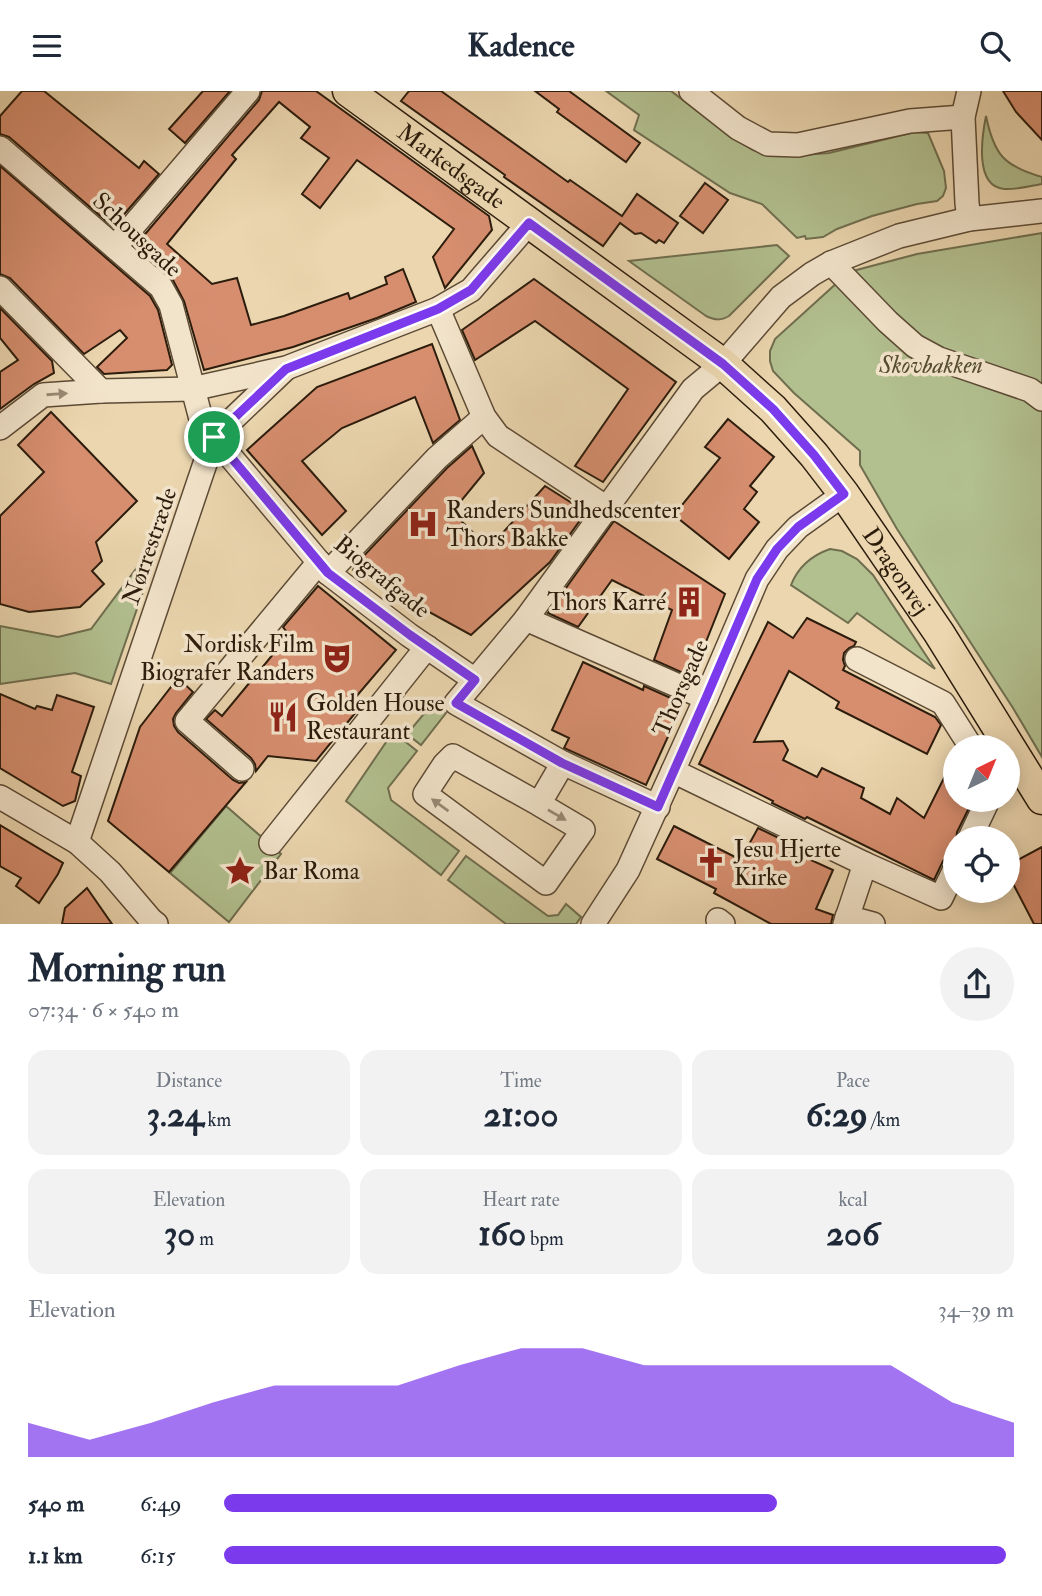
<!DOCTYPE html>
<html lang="en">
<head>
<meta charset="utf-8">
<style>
  body { margin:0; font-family:"IM FELL Double Pica",serif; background:#f2f2f3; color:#1f2937; height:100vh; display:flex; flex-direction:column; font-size:26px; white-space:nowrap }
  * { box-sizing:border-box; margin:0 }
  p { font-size:23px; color:#747a83 }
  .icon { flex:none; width:38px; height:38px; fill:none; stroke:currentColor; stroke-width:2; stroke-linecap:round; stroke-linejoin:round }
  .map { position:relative; height:833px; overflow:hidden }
  .drawer { display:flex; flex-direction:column; background:#fff; flex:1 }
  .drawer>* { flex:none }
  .needle { width:46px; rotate:43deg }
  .buttons { position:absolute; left:943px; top:644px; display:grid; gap:14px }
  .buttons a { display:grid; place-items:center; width:77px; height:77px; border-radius:50%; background:#fff; box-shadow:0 4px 18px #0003; font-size:35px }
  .pin { position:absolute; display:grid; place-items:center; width:60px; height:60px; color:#fff; margin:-30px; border:4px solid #fff; border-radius:50%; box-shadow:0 2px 7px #0007 }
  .round { display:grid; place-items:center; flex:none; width:74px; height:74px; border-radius:37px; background:#f2f2f3 }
  .summary { display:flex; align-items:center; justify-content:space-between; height:119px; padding:0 28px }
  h1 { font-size:38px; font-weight:700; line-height:52px }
  .metrics { display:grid; grid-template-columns:repeat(3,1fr); gap:10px; height:119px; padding:7px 28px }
  .metrics div { display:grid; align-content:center; border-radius:18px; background:#f2f2f3; text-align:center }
  .metrics b { font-size:35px; font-weight:700 }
  .metrics small { font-size:19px; font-weight:400 }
  .metrics p { font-size:19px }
  .chart { height:196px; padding:14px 28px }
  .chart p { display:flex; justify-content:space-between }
  .chart svg { width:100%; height:126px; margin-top:7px; fill:#7c3aed; opacity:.7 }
  ul { padding:0 28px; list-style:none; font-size:23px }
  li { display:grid; grid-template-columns:112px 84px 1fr; align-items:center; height:52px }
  li i { height:18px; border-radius:9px; background:#7c3aed }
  header { display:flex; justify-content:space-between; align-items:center; height:91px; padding:0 28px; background:#fff; font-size:32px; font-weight:700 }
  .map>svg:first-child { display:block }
</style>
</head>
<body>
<header><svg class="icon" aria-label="menu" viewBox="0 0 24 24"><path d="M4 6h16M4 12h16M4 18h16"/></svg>Kadence<svg class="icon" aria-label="search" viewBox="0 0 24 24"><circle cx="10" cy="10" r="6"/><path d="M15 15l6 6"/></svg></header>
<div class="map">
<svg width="1042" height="833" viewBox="0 0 1042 833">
  <rect width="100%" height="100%" fill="#ebd6af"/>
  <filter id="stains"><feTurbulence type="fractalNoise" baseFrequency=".00286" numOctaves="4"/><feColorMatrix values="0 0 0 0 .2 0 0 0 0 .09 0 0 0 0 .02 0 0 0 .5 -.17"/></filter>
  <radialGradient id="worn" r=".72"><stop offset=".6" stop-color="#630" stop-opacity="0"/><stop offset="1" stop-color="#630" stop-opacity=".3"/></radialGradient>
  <!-- green -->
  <g fill="#b2bf8f" stroke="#6f6e4e" stroke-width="2">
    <polygon points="606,0 671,0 730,45 753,59 772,64 788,65 829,62 915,41 928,42 944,80 946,97 943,105 937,110 917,113 872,125 837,138 823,146 806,148 805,145 797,147 762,113 730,102 634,39 639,24"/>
    <path d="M986,25C994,64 1004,75 1042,86V93C1030,95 1016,99 1004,98C974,95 982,45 986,25Z"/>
    <polygon points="1042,142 1042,666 1013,617 897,438 860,374 860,360 794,302 773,280 770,270 770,260 775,248 849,181 917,163"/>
    <path d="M777,154L789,165L729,225C720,230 715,229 706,225L629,170Z"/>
    <polygon points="159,447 158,457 111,593 75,582 0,593 0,535 58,546 91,538"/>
    <path d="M830,458L842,460L857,468L873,484L935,578L857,522L848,532L791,494C798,476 813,464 830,458Z"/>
    <polygon points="432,613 446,622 421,654 407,643"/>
    <polygon points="393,641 417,660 388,697 391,709 459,760 441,784 346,710"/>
    <polygon points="226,715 281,763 229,831 170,782"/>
    <polygon points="466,765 548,825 558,824 566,813 581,826 576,833 506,833 448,789"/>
  </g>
  <!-- building -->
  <g fill="#d68e6f" stroke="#2c1c0c" stroke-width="2">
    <polygon points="22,0 44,0 139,77 144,70 159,83 113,136 9,46 0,43 0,25"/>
    <polygon points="203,0 230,0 185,52 169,38"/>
    <polygon points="262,0 316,0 489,125 492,139 445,197 433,166 454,138 357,69 320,117 302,103 329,67 301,47 310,36 279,11 232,64 236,68 167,153 212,193 237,187 251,234 284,225 348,202 350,208 387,193 385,186 403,178 416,211 377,227 293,256 204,279 184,210 173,189 135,155 259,9"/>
    <polygon points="409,0 441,0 568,91 570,89 622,125 637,103 678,132 664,152 659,149 656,152 641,142 635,143 620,132 603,155 504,86 505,84 401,10"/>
    <polygon points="535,0 569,0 640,52 626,71 557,21 559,18"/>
    <polygon points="1003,0 1042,0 1042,49 1016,21"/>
    <polygon points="0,75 150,205 158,219 172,274 167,279 104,283 97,276 127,247 120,239 84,263 10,187 0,183"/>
    <polygon points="705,92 728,109 703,142 680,125"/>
    <polygon points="534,188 676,291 603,391 575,375 628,298 535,230 475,269 462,239"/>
    <polygon points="0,217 52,270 54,282 34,293 0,318 0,281 18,269 0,247"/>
    <polygon points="432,253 460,329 433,352 415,306 342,337 302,370 346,420 322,444 247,359 317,296"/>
    <polygon points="51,321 137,410 96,451 102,470 92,480 104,493 80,516 29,521 0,513 0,425 44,381 18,354"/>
    <polygon points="728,328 774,366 750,395 757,401 744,418 759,431 729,468 674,424 720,367 705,356"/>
    <polygon points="472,355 484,382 452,421 489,457 545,395 586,421 550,471 471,544 353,479 357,472 447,377"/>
    <polygon points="614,430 725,503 692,586 654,569 672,519 612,489 578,536 548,522"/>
    <polygon points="318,495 396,559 349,614 356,621 316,670 268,665 256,680 255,673 251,667 206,628 215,619 222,625 289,544 283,536"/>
    <polygon points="807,527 856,551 854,555 849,557 844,562 843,569 845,575 843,579 935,626 941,634 927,663 836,617 839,611 789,580 754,651 783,650 788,659 783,669 817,686 822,677 864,697 861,707 890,723 897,707 924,727 956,663 956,709 973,709 957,741 956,752 949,764 943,770 934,789 807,726 805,728 772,712 773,710 699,673 768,531 793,547"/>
    <polygon points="583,571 643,599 644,595 682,612 681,617 646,694 564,657 569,647 552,639"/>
    <polygon points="178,587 193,601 176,622 173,628 174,635 178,641 233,689 239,692 246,691 169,781 108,730 140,636"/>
    <polygon points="0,603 35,618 37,615 52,619 57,604 94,616 72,681 81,685 75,710 63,715 0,677"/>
    <polygon points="0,734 63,772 58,783 39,812 16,795 21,787 0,775"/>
    <polygon points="674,735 735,766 736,763 742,766 758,737 785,750 780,755 833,779 816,818 833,824 831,833 771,833 714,802 716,798 657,768"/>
    <polygon points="1042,756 1042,833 1034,833 1008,783 1008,774"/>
    <polygon points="87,797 112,833 62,833 65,817"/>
  </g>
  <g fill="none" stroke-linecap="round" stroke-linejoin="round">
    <!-- minor casing -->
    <g stroke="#5c4a35" stroke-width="26">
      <g id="minor">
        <polyline points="691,0 738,37 768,53 798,54 910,30 963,26"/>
        <polyline points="969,0 963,26 967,112 969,128"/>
        <polyline points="0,57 161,196 171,214 201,328 214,346 77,751"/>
        <polyline points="115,156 248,0"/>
        <polyline points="831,172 888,231 915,255 939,268 1030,299 1042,308"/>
        <polyline points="0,197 101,300"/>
        <polyline points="438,218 484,326 498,345 607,417"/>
        <polyline points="284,279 214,346 328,482 409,544 475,589"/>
        <polyline points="0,337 43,304 101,300 192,298 286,277 438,218 471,199 529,132"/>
        <polyline points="328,482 437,367 484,326"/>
        <polyline points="526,528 706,607"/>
        <polyline points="857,568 943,612 971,656"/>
        <polyline points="242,678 187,630 319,471"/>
        <polyline points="673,680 865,773 845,833"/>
        <polyline points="0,706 77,751 110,781 151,829 156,833"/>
        <polyline points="539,713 453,665 444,674 425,703 546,792 583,739 539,713 563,672"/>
        <polyline points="658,716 563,672 456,612 526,528 693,298 723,273 781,206 812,183 831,172 899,145 969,128 1042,120"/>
        <polyline points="970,747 988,709"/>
        <polyline points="271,752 427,556"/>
        <polyline points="865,773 941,807 956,776"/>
        <polyline points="847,826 873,833"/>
        <polyline points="718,829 723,833"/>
        <polyline points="593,833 628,779 706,607 757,488 777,458 798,436 844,403"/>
      </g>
    </g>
    <!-- major casing -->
    <g stroke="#2c1c0c" stroke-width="33">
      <g id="major">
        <path id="s1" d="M348,0L723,273L773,318L814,364L844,403L939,542L1042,708"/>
      </g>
    </g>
    <!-- minor -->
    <use href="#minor" stroke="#f2e4cb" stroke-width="23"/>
    <!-- major -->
    <use href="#major" stroke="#ebd6af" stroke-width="30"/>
  </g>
  <!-- one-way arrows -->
  <defs><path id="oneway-solid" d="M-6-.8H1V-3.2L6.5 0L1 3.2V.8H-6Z" transform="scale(1.75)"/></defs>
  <g fill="#998a75">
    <use href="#oneway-solid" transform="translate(57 303) rotate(-4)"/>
    <use href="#oneway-solid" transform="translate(440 714) rotate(-144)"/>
    <use href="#oneway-solid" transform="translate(557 724) rotate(30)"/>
  </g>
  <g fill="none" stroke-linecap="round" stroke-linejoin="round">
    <!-- route casing -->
    <g stroke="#fff" stroke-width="14">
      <polygon id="route" points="529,132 723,273 773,318 814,364 844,403 798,436 777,458 757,488 706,607 658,716 562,672 456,612 475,589 410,544 328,482 214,346 286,278 438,218 471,199"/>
    </g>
    <!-- route -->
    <use href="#route" stroke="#7c3aed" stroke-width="9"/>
  </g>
  <!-- icons -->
  <defs>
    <g id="hospital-bare" transform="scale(2.415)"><path d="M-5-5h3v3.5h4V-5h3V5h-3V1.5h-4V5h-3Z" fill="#8f2418" stroke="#f2e4cb" stroke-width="2.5" paint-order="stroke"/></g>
    <g id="building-bare" transform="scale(2.415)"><path d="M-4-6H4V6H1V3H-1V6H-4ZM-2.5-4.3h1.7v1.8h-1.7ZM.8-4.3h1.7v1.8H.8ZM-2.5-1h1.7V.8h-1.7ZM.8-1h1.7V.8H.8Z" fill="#8f2418" stroke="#f2e4cb" stroke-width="2.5" paint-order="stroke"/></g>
    <g id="theatre-bare" transform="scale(2.415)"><path d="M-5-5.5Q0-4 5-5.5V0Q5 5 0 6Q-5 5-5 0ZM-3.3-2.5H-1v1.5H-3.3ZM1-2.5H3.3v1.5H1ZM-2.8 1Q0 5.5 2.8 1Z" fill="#8f2418" stroke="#f2e4cb" stroke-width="2.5" paint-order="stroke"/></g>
    <g id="restaurant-bare" transform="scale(2.415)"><path d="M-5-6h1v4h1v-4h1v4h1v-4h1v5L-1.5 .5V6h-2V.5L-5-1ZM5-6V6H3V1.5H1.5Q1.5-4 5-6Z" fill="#8f2418" stroke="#f2e4cb" stroke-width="2.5" paint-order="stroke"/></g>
    <g id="church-bare" transform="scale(2.415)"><path d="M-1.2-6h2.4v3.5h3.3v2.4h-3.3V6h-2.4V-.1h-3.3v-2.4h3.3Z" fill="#8f2418" stroke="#f2e4cb" stroke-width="2.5" paint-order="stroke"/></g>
    <g id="sight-bare" transform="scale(2.415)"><path d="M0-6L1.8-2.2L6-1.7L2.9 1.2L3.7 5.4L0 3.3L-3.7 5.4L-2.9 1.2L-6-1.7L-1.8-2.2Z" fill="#8f2418" stroke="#f2e4cb" stroke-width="2.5" paint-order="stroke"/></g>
  </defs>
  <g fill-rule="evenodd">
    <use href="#hospital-bare" x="423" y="433"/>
    <use href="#building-bare" x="689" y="511"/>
    <use href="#theatre-bare" x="337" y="567"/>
    <use href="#restaurant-bare" x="283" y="626"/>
    <use href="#church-bare" x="711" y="772"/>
    <use href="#sight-bare" x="240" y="780"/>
  </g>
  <g text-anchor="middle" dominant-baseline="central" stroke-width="7" stroke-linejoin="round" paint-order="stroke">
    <!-- street labels -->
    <g font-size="24" fill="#2c1c0c" stroke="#f2e4cb">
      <text stroke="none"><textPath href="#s1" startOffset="128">Markedsgade</textPath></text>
      <text transform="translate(137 144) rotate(43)">Schousgade</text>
      <text transform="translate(150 455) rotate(-71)">Nørrestræde</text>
      <text stroke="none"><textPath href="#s1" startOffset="735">Dragonvej</textPath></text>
      <text transform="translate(382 486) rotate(39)">Biografgade</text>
      <text transform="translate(681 597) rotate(-66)">Thorsgade</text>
    </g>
    <!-- park labels -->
    <g font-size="24" font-style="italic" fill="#544d33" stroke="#f2e4cb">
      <text x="931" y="274">Skovbakken</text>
    </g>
    <!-- poi labels -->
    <g font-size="24" fill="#2c1c0c" stroke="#f2e4cb" text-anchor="start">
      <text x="446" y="419">Randers Sundhedscenter<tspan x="446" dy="28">Thors Bakke</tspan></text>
      <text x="666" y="511" text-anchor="end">Thors Karré</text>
      <text x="314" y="553" text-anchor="end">Nordisk Film<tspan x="314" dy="28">Biografer Randers</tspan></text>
      <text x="306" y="612">Golden House<tspan x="306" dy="28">Restaurant</tspan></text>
      <text x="734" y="758">Jesu Hjerte<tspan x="734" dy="28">Kirke</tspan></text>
      <text x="263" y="780">Bar Roma</text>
    </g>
  </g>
  <rect width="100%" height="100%" filter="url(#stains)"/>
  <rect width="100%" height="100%" fill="url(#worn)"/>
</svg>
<div class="buttons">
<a><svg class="needle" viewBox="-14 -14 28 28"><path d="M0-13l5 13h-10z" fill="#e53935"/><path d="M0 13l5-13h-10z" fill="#747a83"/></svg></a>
<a><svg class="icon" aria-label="locate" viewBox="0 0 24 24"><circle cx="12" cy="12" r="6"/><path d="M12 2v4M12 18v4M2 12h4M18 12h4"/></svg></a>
</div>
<div class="pin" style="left:214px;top:346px;background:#1e9e55"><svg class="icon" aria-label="arrive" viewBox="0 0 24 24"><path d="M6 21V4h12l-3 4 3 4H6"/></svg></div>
</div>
<section class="drawer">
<div class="summary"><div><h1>Morning run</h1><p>07:34 · 6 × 540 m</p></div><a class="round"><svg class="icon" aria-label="share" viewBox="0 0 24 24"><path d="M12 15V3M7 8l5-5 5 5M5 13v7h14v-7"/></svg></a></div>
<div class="metrics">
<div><p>Distance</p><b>3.24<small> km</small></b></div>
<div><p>Time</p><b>21:00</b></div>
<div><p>Pace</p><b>6:29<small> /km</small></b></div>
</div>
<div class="metrics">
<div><p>Elevation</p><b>30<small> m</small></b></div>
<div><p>Heart rate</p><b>160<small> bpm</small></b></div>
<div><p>kcal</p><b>206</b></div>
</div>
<div class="chart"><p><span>Elevation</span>34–39 m</p>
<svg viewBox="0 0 160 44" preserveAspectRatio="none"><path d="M0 44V32L10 38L20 32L30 25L40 19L50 19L60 19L70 12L80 6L90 6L100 12L110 12L120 12L130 12L140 12L150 25L160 32V44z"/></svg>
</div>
<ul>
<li><b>540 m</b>6:49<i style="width:70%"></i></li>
<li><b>1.1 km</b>6:15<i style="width:99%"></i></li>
</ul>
</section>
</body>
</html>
